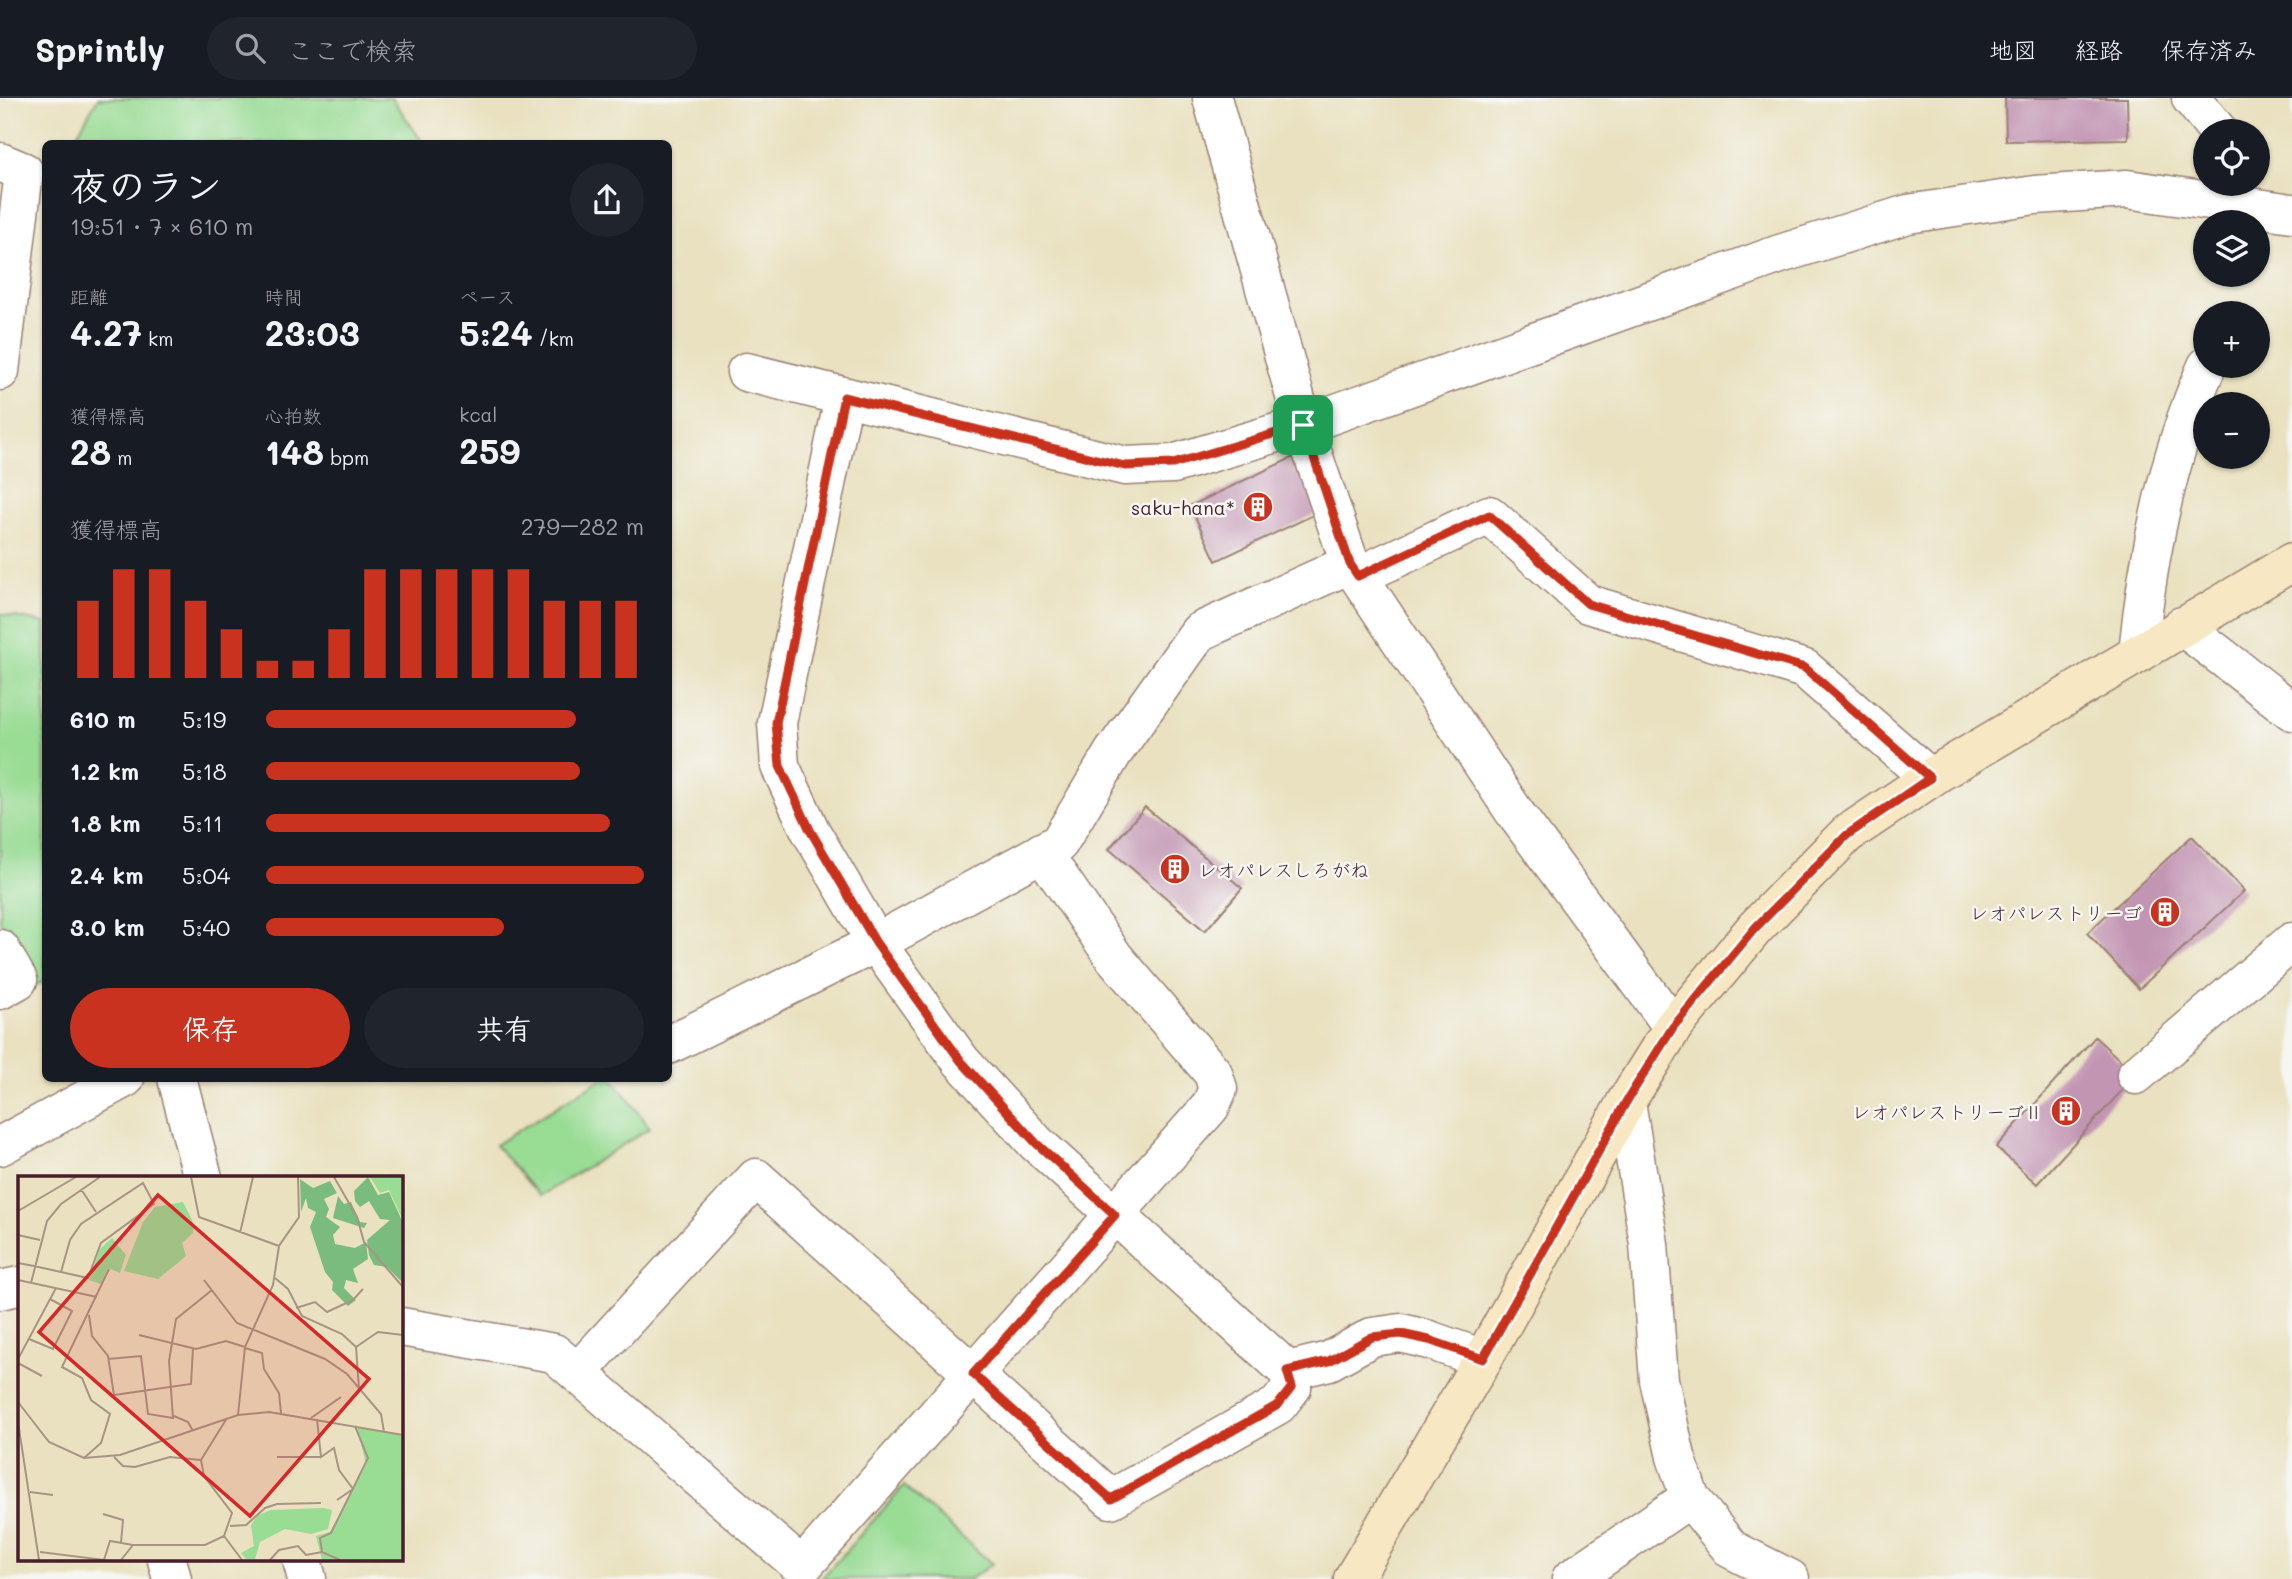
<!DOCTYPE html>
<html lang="ja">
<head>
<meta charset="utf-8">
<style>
  body { margin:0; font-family:Mali,"Klee One",sans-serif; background:#20242c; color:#f1f3f6; height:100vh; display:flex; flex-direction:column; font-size:26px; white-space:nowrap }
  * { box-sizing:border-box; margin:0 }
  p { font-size:23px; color:#9ea1a6 }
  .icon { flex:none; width:38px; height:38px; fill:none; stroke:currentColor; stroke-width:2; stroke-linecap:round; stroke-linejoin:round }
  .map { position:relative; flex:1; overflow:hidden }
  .details { position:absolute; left:42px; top:42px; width:630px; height:942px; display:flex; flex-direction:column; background:#171b24; border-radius:10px; box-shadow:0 2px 5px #0004 }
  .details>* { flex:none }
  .buttons { position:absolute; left:2193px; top:21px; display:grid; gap:14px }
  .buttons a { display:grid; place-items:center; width:77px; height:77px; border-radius:50%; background:#171b24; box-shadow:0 2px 5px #0004; font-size:35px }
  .pin { position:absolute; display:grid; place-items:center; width:60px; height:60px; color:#fff; margin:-30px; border-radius:14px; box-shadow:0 4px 10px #0006 }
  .round { display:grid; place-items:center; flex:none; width:74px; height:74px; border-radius:37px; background:#20242c }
  .overview { display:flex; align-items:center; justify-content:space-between; height:119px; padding:0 28px }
  h1 { font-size:38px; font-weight:700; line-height:52px }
  .stats { display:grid; grid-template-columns:repeat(3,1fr); gap:10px; height:119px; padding:7px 28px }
  .stats div { display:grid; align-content:center }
  .stats b { font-size:35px; font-weight:700 }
  .stats small { font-size:19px; font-weight:400 }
  .stats p { font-size:19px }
  .chart { height:196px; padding:14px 28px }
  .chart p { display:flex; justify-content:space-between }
  .chart svg { width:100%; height:126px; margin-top:7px; stroke:#c8321e; stroke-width:6 }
  .button { display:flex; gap:14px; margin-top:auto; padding:14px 28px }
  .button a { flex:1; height:80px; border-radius:42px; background:#c8321e; color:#fff; font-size:28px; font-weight:700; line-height:80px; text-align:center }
  .button a+a { background:#20242c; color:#f1f3f6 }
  ul { padding:0 28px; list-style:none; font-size:23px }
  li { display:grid; grid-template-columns:112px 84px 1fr; align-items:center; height:52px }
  li i { height:18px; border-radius:9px; background:#c8321e }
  header { display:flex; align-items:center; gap:42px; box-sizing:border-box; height:98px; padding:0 35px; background:#171b24; border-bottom:2px solid #363941 }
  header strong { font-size:33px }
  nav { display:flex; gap:38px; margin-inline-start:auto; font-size:24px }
  .search { width:490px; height:63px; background:#20242c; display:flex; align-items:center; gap:18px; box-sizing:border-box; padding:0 24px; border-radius:38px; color:#9ea1a6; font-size:26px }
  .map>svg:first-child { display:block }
</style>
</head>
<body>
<header>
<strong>Sprintly</strong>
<div class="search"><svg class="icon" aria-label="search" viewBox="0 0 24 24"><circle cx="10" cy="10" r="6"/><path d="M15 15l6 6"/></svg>ここで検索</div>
<nav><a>地図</a><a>経路</a><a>保存済み</a></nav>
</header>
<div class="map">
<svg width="2292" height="1481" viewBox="0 0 2292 1481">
  <rect width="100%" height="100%" fill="#f6f6f2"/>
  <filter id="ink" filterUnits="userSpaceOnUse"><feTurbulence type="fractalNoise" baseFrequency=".0143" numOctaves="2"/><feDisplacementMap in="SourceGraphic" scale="14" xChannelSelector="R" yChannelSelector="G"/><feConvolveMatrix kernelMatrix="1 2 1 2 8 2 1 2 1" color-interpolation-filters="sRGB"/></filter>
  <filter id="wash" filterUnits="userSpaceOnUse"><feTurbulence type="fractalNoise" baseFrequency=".00686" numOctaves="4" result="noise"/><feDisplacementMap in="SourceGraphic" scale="28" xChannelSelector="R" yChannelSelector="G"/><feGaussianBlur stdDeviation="1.57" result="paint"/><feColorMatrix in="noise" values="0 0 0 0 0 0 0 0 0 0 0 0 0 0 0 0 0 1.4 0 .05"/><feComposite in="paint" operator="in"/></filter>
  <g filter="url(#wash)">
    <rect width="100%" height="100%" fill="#e9e1bf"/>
    <!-- green -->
    <g fill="#99dc94" stroke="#727e60" stroke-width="2">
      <polygon points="98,0 392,0 421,42 420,46 72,45"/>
      <polygon points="0,516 45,525 45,883 33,888 0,823"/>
      <polygon points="603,980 612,980 650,1030 540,1098 495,1047"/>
      <polygon points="904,1388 992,1466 970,1481 821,1481"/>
    </g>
    <g id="blocks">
      <!-- building -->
      <g fill="#c295b3">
        <polygon points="2005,0 2127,0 2128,41 2006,43"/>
        <polygon points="1300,356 1326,411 1216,463 1190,408"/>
        <polygon points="1145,709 1242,790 1205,833 1109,751"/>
        <polygon points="2192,738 2244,793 2139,891 2087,835"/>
        <polygon points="2095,939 2136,977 2037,1086 1996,1049"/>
      </g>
    </g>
  </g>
  <g filter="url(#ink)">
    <use href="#blocks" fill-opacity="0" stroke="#9a8075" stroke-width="2"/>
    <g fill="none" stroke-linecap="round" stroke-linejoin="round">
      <!-- street casing -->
      <g stroke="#9a8075" stroke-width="41">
        <g id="street">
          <polyline points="1212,0 1303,327 1350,466 1515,715 1673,929"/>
          <polyline points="2191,0 2218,33"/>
          <polyline points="0,64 24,74 0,273"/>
          <polyline points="746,274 1125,368 1173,366 1303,327 1780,156 1908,116 2035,97 2127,91 2292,115"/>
          <polyline points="1358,478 1489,417 1588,506 1805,571 1930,680"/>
          <polyline points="2182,528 2292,613"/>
          <path d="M2138,554C2148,456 2167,358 2207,268"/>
          <polyline points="0,851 18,882 0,892"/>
          <polyline points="668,947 876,845 1059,745 1113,655 1199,534 1350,466"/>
          <polyline points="2136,977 2292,844"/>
          <polyline points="177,980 203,1080"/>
          <polyline points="1626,1004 1649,1146 1659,1282 1676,1359 1690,1400 1731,1451 1790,1481"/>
          <polyline points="0,1048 125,980"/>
          <polyline points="0,1192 19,1188"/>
          <polyline points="401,1229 554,1255 802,1469 1210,1009 1218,991 1213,975 1114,859 1042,754"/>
          <polyline points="1288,1273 1329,1263 1372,1239 1401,1235 1429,1242 1483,1261"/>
          <polyline points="577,1275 756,1080 1111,1401 1278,1307 1292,1289 1288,1273 1036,1045 961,963 876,845 810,732 780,668 777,625 844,299"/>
          <polyline points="167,1462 172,1481"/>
          <polyline points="302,1462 307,1481"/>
          <polyline points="1571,1481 1690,1400"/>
        </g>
      </g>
      <!-- secondary casing -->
      <g stroke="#9a8075" stroke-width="41">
        <polyline id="secondary" points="1353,1481 1483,1261 1626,1004 1673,929 1755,830 1847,736 1938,675 2292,464"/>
      </g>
      <!-- street -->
      <use href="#street" stroke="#fff" stroke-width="38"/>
      <!-- secondary -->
      <use href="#secondary" stroke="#f7e8c3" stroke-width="38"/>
    </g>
  </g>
  <g fill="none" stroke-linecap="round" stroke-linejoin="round" filter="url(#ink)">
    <!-- route casing -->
    <g stroke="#fff" stroke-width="14">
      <polygon id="route" points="844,299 1125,368 1173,366 1303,327 1350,466 1358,478 1489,417 1588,506 1805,570 1930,680 1847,737 1755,830 1673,929 1626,1004 1483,1261 1429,1242 1401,1236 1372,1239 1329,1263 1287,1273 1292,1289 1278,1307 1111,1401 973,1276 1115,1117 1036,1045 961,963 876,845 810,732 780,668 776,625"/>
    </g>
    <!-- route -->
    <use href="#route" stroke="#c8321e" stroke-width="9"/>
  </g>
  <!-- icons -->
  <defs>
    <g id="building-disc" transform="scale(1.575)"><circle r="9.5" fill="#c8321e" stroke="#f6f6f2"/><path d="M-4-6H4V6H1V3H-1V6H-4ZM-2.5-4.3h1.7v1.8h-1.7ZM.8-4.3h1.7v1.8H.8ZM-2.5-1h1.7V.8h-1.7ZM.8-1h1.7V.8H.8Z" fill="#fff"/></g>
  </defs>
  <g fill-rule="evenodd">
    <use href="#building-disc" x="1258" y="409"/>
    <use href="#building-disc" x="1175" y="771"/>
    <use href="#building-disc" x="2165" y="814"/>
    <use href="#building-disc" x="2066" y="1013"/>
  </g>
  <g text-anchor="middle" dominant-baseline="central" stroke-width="5" stroke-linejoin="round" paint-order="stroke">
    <!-- poi labels -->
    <g font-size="19" fill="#4a1f2b" stroke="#f6f6f2" text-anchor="end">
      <text x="1235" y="409">saku-hana*</text>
      <text x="1198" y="771" text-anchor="start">レオパレスしろがね</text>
      <text x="2142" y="814">レオパレストリーゴ</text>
      <text x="2043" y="1013">レオパレストリーゴⅡ</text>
    </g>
  </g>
  <!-- overview -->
  <g transform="translate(18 1078)">
    <rect width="385" height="385" fill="#e9e1bf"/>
    <path d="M352,1H385V44L371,14L362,17ZM165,26L176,48L175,57L164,67L168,80L140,103L106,95L125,46L137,31ZM94,62L108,79L102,97L90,92L83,108L71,104L82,73ZM339,251L385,259V384H304L298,360L312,356L348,288ZM306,332L314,334L310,353L293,358L267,353L242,366L237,383H228L223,377L236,370L233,349L240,339L253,334Z" fill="#99dc94"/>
    <path d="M350,1L360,19L371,16L385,47V107L369,91L356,89L351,79L349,64L372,44L362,43L351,25L342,31L337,25L336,15ZM282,3L295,12L312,5L319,17L306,23L311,33L308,41L322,51L315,59L317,68L337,72L348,66L350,83L335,93L340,107L328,104L326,112L338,124L330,130L314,114L315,106L307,96L292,51L298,36L290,32L288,22L283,36ZM320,20L326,28L333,26L342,46L349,47L346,52L315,42Z" fill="#7abc7e"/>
    <path fill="none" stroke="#a99384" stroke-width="2" d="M173,1L181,41L261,70M316,1L339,41L346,66L385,111M63,13L78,36M0,35L58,1M222,57L235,1M0,59L22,64M0,87L16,90L70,102L83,67L136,28L125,7L63,48L52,64L43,96M257,102L270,113L284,140L324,158L338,171L341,213M0,104L79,121M186,104L219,147L307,183L329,198L363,238L366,256M13,107L29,45L43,28L82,1M278,132L297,126L309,136L335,124L345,113M71,139L74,160L90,180L96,219L173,208L175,172M121,159L178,173L208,165L227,171M11,163L35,173L54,135L32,123M338,171L360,156L385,159M227,172L244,177L246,193L261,217L263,237M0,183L38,112M90,183L123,180L130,238L155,242L151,185L158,143L194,114M0,187L24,200M0,226L31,266L66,282L102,279L220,239L251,236L385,259M220,239L227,171L255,109L261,70L281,41L280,1M156,240L170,246L175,255M293,242L323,221M299,243L303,281L316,272L321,294L335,313L319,324M0,246L21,384M96,281L105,290L117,291L152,281L183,284M259,281H303M66,282L83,267L92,238L73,224L64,202L44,191L91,93M12,316L35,319M85,338L105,344L103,367M212,350L228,349L247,332L259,328L303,327M206,360L224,384M22,376L86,384L92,365L115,369M304,376L302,362L313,357L350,282L337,250M103,384L115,369H187L206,360L214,337L186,300L183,284L209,242M252,384L261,374L280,370L288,379L304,376L322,384"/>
    <path fill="#d62828" fill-opacity="0.15" stroke="#d62828" stroke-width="3.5" d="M140,19L351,203L232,340L21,156Z"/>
    <rect width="385" height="385" fill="none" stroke="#4a1f2b" stroke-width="3.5"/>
  </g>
</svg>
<div class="buttons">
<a><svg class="icon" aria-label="locate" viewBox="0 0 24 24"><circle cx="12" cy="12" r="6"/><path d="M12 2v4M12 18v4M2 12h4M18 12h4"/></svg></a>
<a><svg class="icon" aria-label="layers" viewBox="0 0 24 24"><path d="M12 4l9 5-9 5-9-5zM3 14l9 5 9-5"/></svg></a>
<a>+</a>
<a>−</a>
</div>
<div class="pin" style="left:1303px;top:327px;background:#1e9e55"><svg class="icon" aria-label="arrive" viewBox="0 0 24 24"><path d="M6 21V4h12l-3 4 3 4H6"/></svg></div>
<section class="details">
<div class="overview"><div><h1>夜のラン</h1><p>19:51 · 7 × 610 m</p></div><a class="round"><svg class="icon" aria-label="share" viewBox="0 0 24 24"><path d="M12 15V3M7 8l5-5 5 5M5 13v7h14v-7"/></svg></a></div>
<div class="stats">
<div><p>距離</p><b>4.27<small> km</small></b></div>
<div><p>時間</p><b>23:03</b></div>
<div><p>ペース</p><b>5:24<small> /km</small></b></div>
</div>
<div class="stats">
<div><p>獲得標高</p><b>28<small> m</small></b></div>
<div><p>心拍数</p><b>148<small> bpm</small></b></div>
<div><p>kcal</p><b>259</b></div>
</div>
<div class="chart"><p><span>獲得標高</span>279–282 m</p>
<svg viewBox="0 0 160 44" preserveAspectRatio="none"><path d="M5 44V17M15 44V6M25 44V6M35 44V17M45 44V27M55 44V38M65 44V38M75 44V27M85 44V6M95 44V6M105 44V6M115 44V6M125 44V6M135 44V17M145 44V17M155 44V17"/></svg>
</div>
<ul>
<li><b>610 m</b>5:19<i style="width:82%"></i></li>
<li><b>1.2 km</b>5:18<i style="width:83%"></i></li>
<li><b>1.8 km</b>5:11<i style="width:91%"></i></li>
<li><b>2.4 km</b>5:04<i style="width:100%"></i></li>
<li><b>3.0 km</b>5:40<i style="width:63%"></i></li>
</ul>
<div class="button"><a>保存</a><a>共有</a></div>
</section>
</div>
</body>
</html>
